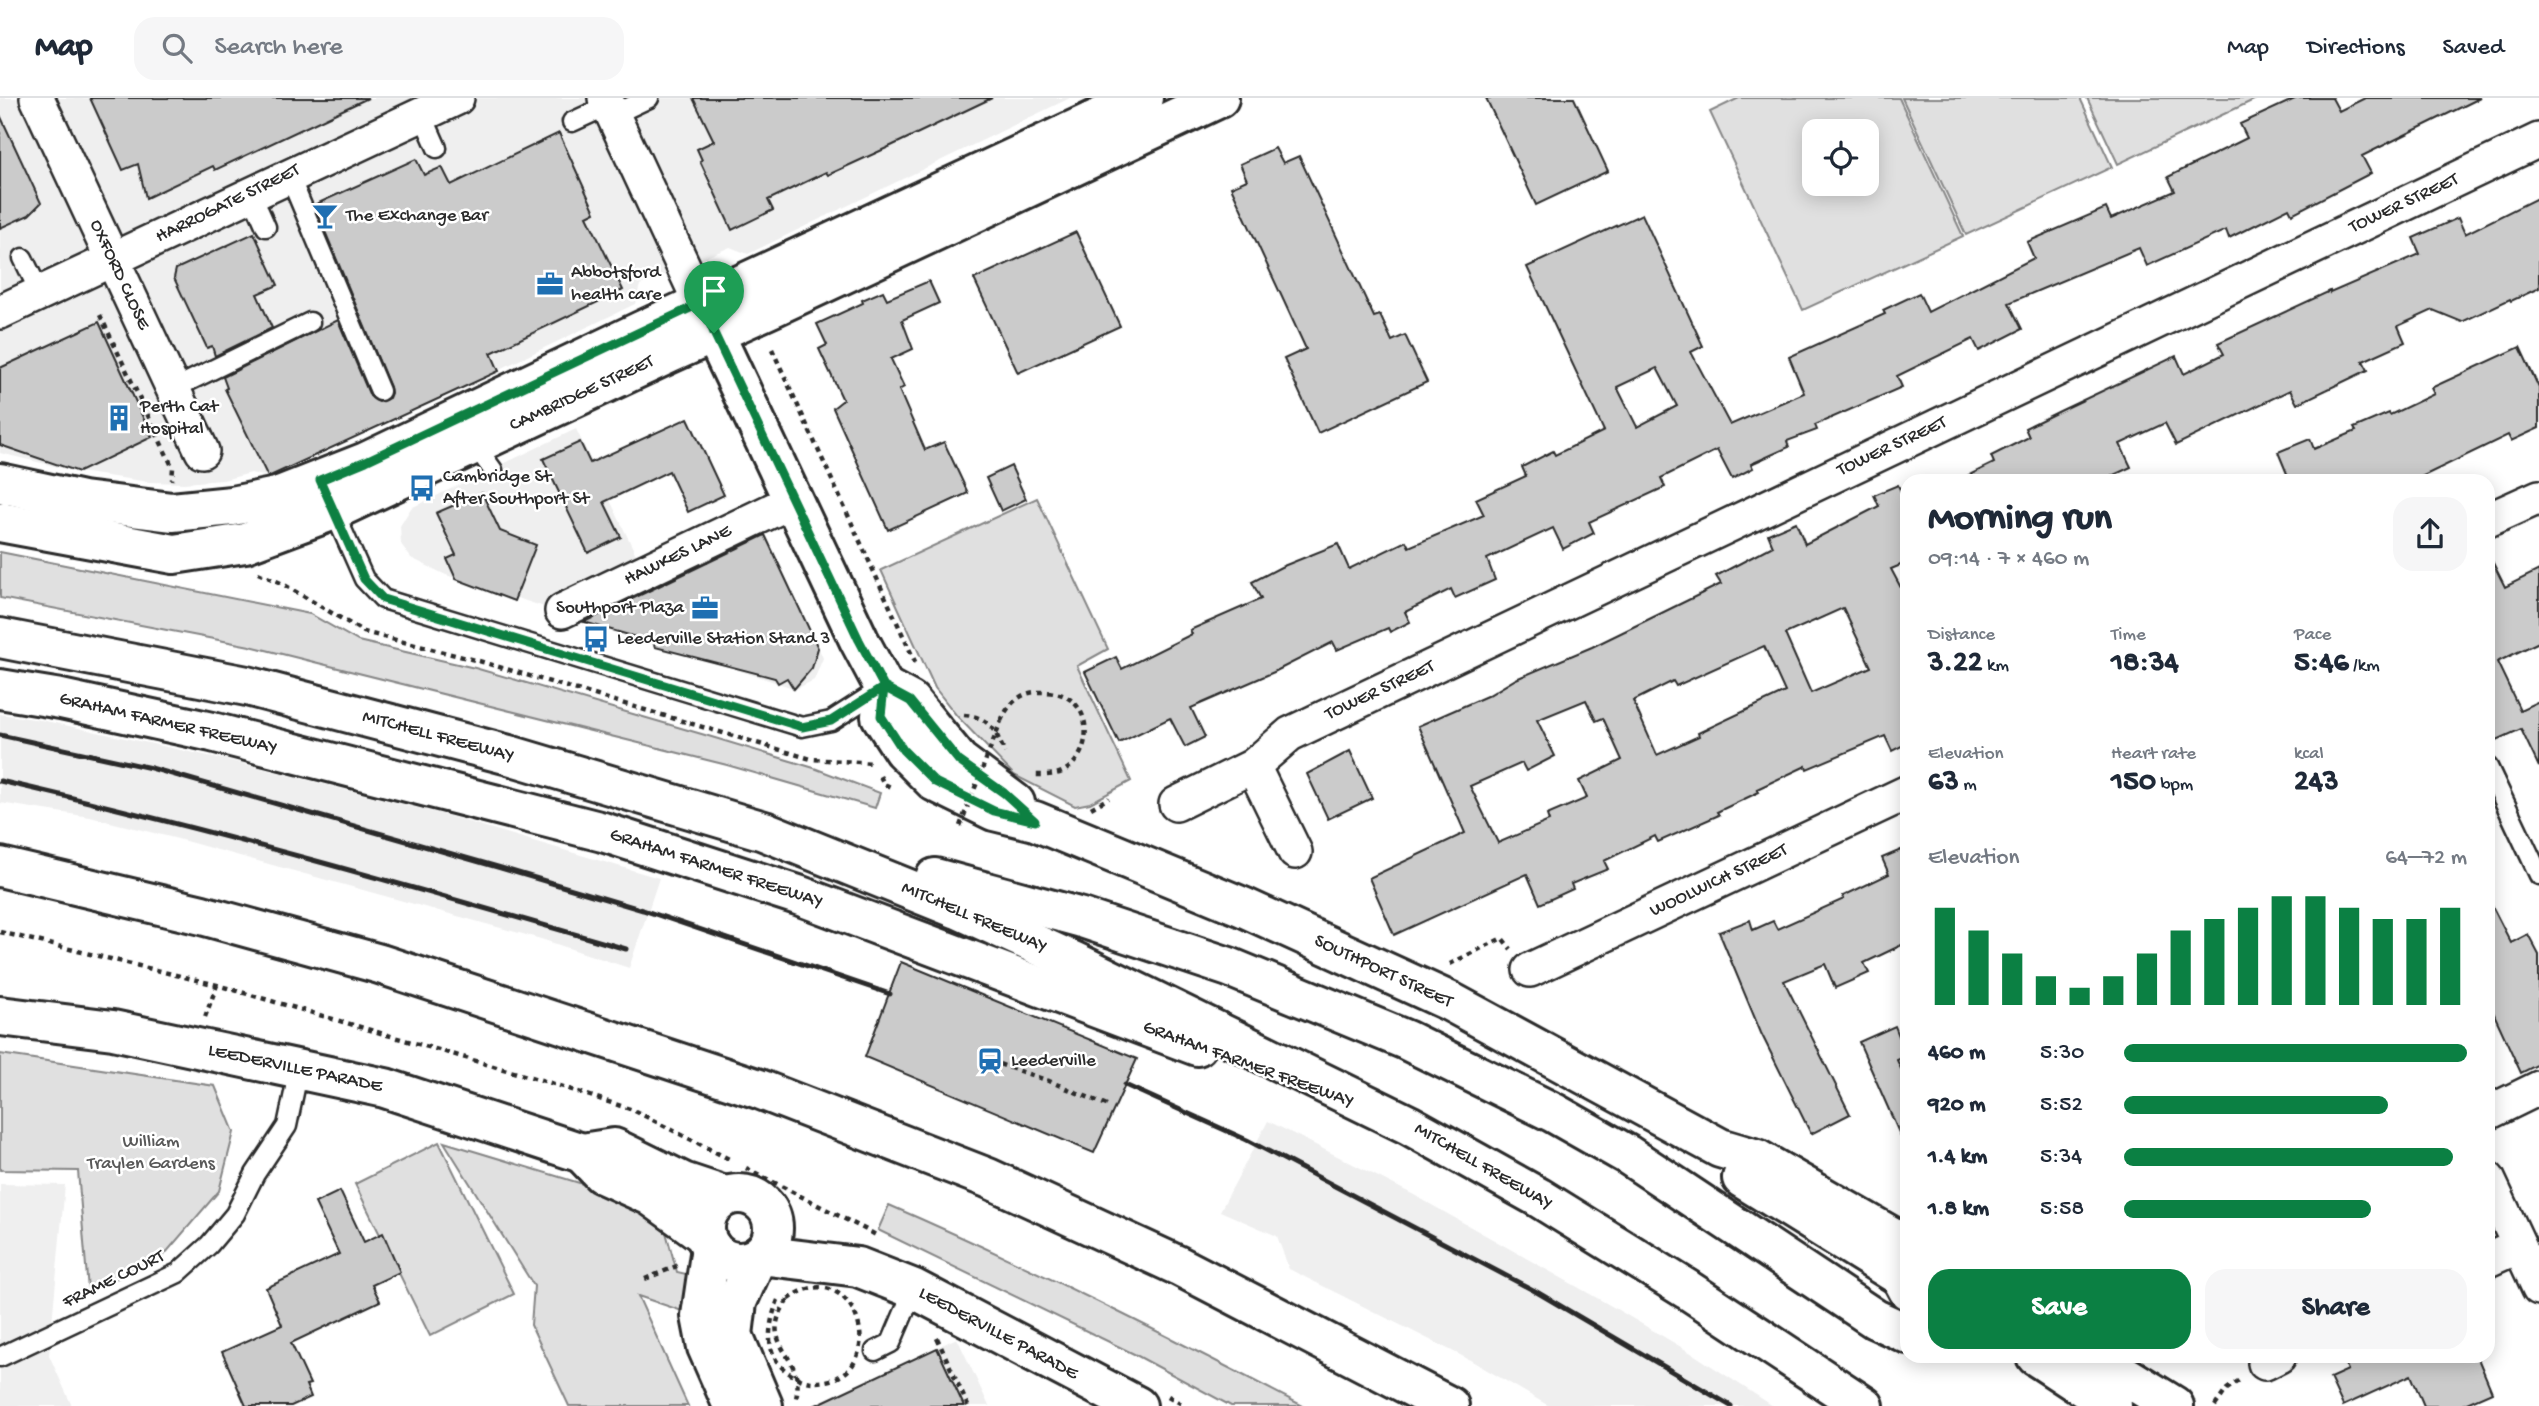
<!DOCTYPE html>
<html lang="en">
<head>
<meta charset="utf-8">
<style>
  body { margin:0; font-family:"Gochi Hand",sans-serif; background:#f6f6f7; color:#1f2937; height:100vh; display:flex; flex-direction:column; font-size:26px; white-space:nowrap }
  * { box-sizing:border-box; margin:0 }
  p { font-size:23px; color:#747a83 }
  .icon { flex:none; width:38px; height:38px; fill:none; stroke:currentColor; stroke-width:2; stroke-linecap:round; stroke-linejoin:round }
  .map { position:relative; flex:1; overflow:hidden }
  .side { position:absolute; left:1900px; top:376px; width:595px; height:889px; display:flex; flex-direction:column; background:#fff; border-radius:21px; box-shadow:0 4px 18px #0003 }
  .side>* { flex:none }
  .buttons { position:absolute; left:1802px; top:21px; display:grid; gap:14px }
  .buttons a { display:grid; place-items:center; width:77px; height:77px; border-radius:14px; background:#fff; box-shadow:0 4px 18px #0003; font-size:35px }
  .pin { position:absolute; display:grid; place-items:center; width:60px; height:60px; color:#fff; margin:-72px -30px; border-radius:50% 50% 50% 0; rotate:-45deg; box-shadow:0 0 7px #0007 }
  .pin .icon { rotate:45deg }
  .round { display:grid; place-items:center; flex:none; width:74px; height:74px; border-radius:21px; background:#f6f6f7 }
  .summary { display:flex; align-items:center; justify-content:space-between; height:119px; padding:0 28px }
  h1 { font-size:38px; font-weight:800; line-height:52px }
  .figures { display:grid; grid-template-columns:repeat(3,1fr); gap:10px; height:119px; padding:7px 28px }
  .figures div { display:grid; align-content:center }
  .figures b { font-size:30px; font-weight:800 }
  .figures small { font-size:19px; font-weight:400 }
  .figures p { font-size:19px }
  .chart { height:196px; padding:14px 28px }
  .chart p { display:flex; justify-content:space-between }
  .chart svg { width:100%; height:126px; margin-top:7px; stroke:#0b8043; stroke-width:6 }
  .primary-button { display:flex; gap:14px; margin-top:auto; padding:14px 28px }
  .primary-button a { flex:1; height:80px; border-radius:21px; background:#0b8043; color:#fff; font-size:28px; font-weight:800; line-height:80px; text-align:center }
  .primary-button a+a { background:#f6f6f7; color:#1f2937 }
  ul { padding:0 28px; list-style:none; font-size:23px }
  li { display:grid; grid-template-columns:112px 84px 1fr; align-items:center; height:52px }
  li i { height:18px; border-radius:9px; background:#0b8043 }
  header { display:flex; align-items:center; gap:42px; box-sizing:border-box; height:98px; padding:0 35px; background:#fff; border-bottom:2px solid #e0e1e3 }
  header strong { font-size:33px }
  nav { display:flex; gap:38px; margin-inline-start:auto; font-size:24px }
  .search { width:490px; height:63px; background:#f6f6f7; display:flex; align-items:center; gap:18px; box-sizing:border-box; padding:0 24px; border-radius:21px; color:#747a83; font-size:26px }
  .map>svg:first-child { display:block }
</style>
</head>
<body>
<header>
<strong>Map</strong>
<div class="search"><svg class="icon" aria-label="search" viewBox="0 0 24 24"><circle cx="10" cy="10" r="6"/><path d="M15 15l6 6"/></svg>Search here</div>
<nav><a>Map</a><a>Directions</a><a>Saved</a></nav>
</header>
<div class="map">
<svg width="2539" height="1308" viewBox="0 0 2539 1308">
  <rect width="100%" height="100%" fill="#fff"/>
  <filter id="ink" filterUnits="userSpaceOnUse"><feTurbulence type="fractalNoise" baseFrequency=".0143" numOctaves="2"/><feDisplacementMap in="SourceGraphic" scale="14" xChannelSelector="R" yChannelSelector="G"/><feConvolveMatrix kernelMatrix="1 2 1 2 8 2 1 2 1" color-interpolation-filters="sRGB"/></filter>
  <g filter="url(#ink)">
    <!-- built -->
    <g fill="#efefef">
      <polygon points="0,0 1070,0 748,156 730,149 640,187 635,206 401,319 268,379 251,375 223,382 184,385 149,384 79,374 0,355"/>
      <polygon points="576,331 640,465 755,412 823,560 814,582 796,591 446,477 411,460 401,446 400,428 411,410"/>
      <polygon points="0,616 41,622 232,663 448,718 659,780 629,870 541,841 178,741 90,719 0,705"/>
      <polygon points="1268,1023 1414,1097 1613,1209 1693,1256 1773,1308 1549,1308 1470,1262 1289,1171 1277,1138 1220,1113"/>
      <polygon points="0,1086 65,1087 49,1257 72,1308 0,1308"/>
      <polygon points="957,1240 989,1308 810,1308"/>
    </g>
    <!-- green -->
    <g fill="#e0e0e0" stroke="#868686" stroke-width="2" fill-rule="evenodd">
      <path d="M1739,0H1899L1963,138L1803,212L1710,14ZM1815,33H1867V86H1815Z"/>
      <polygon points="1902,0 2080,0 2112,69 1966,137"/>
      <polygon points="2087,0 2258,0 2118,66"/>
      <polygon points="1037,400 1108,551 1077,568 1131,683 1090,705 1075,708 1014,677 957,618 935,590 881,472"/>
      <polygon points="0,454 310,516 358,543 475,570 705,637 814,670 880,695 875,710 727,667 250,548 0,500"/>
      <polygon points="0,956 215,988 234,1034 219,1093 159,1163 88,1192 78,1073 0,1072"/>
      <polygon points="439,1044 514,1196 430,1238 355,1086"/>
      <polygon points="444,1044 596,1090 664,1127 677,1174 695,1178 688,1215 638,1198 688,1308 569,1308 531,1227 534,1188"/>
      <path d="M889,1107C1030,1168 1166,1237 1303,1308H1231L1134,1256L878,1132Z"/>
    </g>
    <!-- building -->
    <g fill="#cbcbcb" stroke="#2b2b2b" stroke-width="2" fill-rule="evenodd">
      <polygon points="90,0 368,0 215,72 213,68 146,100 138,66 123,72"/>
      <polygon points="693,0 992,0 891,48 828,77 826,74 768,102 773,112 732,132 700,63 702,62 697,51 714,43"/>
      <polygon points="1486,0 1574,0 1608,73 1536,107"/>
      <path d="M2297,0H2332L2339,13L2365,0H2480L2362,58L2371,75L2292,116L2289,110L2229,140L2226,132L2147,168L2139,150L2009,205L2022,231L1979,253L1973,241L1897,278L1902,289L1815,327L1817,332L1787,343L1789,349L1751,366L1753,370L1732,381L1717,352L1661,380L1665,389L1589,424L1594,435L1563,451L1553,430L1487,461L1495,482L1455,500L1451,491L1405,514L1410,524L1390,534L1388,530L1337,552L1333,544L1274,574L1191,610L1205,639L1185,649L1170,620L1119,645L1085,574L1116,559L1122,571L1192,536L1190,532L1261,501L1252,484L1281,469L1338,446L1349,471L1406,443L1409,449L1484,417L1476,401L1526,378L1522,369L1553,353L1555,357L1604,333L1527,169L1642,116L1703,248L1691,254L1730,327L1804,295L1789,259L1885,216L1883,212L1919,195L1928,214L2034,160L2027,144L2106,110L2111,121L2175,93L2168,79L2247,40L2240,26ZM1657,270L1677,308L1637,329L1617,289Z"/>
      <polygon points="0,17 41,105 29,117 0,130"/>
      <polygon points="559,35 595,114 587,118 623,192 491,255 499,273 268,379 225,291 227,290 223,279 338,222 370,298 379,304 389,300 391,295 390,289 314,107 416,61 424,77 442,69 451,87"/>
      <polygon points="1275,50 1283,65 1299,58 1374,219 1380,217 1392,243 1405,237 1427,284 1318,335 1284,261 1306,251 1231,89 1247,82 1240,66"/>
      <polygon points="2539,99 2539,190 2511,203 2510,201 2462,224 2433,212 2398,228 2405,244 2363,263 2368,272 2297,306 2290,292 2176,347 2165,325 2120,346 2131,369 2101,383 1957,383 1994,365 1991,358 2029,339 2025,330 2062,312 2176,258 2184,276 2224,256 2218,245 2330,193 2330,195 2420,156 2413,140 2458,120 2465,136"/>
      <polygon points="1076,134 1120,228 1018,275 974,181"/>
      <polygon points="254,135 278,187 257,196 272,230 215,258 212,248 207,250 174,180 176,171"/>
      <polygon points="929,183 939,205 902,222 913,251 891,261 904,289 899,292 925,352 944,344 968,395 888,432 833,310 843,302 819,251 827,247 817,226 863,205 862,202 883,193 887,201"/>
      <polygon points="99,224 152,339 79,374 0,347 0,270"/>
      <polygon points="2520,249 2539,290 2539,330 2511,343 2508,337 2413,383 2290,383 2278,354 2310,341 2314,351 2356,333 2354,330 2389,315 2390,317 2434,296 2431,290"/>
      <polygon points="688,320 724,397 688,414 669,373 604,404 621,439 588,455 543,361 580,344 590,365"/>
      <polygon points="1011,368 1026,401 1001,413 986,380"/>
      <path d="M1898,387L1908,409V464L1891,471L1908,503V645L1892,653L1885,638L1807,671L1806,668L1757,691L1759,694L1717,714L1719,717L1658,744L1655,738L1604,763L1608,771L1571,786L1573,791L1540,806L1527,776L1394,837L1369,780L1465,735L1418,628L1489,597L1516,581L1592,549L1721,486L1716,478L1773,448L1768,436L1796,424L1805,446L1879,408L1874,397ZM1843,510L1871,569L1811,595L1785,536ZM1764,548L1785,594L1698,635L1699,638L1657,657L1633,603L1673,583L1676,588ZM1586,602L1596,623L1603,620L1622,662L1579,683L1587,700L1547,717L1549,723L1498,745L1470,688L1522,665L1526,673L1555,658L1537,622Z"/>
      <polygon points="482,395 500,433 536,447 514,503 456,481 447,461 456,457 436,415"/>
      <polygon points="765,437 818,550 812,570 794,591 787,580 778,585 775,580 655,549 653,544 584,524"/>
      <polygon points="2488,455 2505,489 2539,472 2539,544 2497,564 2520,612 2539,603 2539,669 2521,631 2497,642 2488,625"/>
      <polygon points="1350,653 1372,700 1328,721 1307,676"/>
      <polygon points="1908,749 1908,844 1864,865 1869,875 1835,890 1825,866 1784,883 1850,1016 1811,1036 1761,935 1719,834 1750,822 1753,832 1773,823 1777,831 1844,801 1843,798 1889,776 1882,760"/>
      <polygon points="2488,800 2511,845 2528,836 2539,857 2539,966 2521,975 2488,903"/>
      <polygon points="901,864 1137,961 1094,1055 865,959"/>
      <polygon points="1895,928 1907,958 1897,962 1908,986 1908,1055 1859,944"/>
      <polygon points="340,1093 364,1144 383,1135 400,1174 372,1187 380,1203 291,1245 310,1286 306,1287 311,1299 291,1308 246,1308 222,1254 282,1227 266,1190 339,1156 315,1105"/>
      <polygon points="937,1250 964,1308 814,1308"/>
      <polygon points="2342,1258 2477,1258 2492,1294 2460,1308 2424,1308 2411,1277 2343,1308 2330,1280 2348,1272"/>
    </g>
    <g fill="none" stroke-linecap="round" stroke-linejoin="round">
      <!-- service casing -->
      <g stroke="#2b2b2b" stroke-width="23">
        <g id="service">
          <polyline points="422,16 437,50"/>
          <polyline points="613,17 649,0"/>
          <polyline points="572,24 609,7"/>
          <polyline points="289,77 380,293"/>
          <polyline points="251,95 266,129"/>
          <polyline points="23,160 40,195"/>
          <polyline points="173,291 310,224"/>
          <polyline points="474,346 493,372"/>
          <polyline points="332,409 364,481 383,501 802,629 831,623 884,589"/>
          <polyline points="2488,669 2539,777"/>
          <polyline points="875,1253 891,1245 914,1191"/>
          <polyline points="0,1259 178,1175 209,1147 235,1116 255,1076 287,1028 299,971"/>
        </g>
      </g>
      <!-- minor casing -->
      <g stroke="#2b2b2b" stroke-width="38">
        <g id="minor">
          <polyline points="37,0 202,353"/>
          <polyline points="605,0 712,230"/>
          <polyline points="0,214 457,0"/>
          <polyline points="2488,422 2539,399"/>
          <polyline points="562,513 794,402"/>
          <polyline points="1253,668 1295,754"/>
          <polyline points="1176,706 1253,668 1290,636 2539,42"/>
          <polyline points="1530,872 1908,694"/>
          <polyline points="2488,1015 2539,990"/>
          <polyline points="2488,1081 2539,1190"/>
          <polyline points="2488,1162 2519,1148"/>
          <polyline points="2265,1265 2279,1258"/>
        </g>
      </g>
      <!-- secondary casing -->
      <g stroke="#2b2b2b" stroke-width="44">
        <g id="secondary">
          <polyline points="0,918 113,932 385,990 582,1055 614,1050 683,1084 725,1098"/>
          <polyline points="582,1055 602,1076 651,1098 705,1137"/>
          <circle cx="739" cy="1130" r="34"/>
          <polyline points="711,1149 701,1218 707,1249 733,1308"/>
          <polyline points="760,1157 858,1169 914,1191 1137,1308"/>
          <polyline points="757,1159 737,1204 733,1237 763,1308"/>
        </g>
      </g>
      <!-- primary casing -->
      <g stroke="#2b2b2b" stroke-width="44">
        <g id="primary">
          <polyline points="714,235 859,542 884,589 881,618 903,652 935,684 994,713 1035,723 1243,809 1449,903 1720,1050 1757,1061 1908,1148"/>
          <polyline points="0,385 83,403 172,414 232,408 277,399 366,364 641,233 1143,0"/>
          <polyline points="0,424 174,456 245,445 334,412 668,256 775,208 1219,0"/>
          <polyline points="884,589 910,603 959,663 1015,705"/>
          <polyline points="1742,1080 1908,1183"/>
          <polyline points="2036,1258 2112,1308"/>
          <polyline points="2093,1258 2174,1308"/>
        </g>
      </g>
      <!-- motorway casing -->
      <g stroke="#2b2b2b" stroke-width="44">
        <g id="motorway">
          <polyline points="0,540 247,588 509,657 764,733 958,811 1075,864 1409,1027 1538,1099 1688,1192 1864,1308"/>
          <polyline points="0,591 61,601 212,634 603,734 798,797 1197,948"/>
          <polyline points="0,769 202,817 380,866 759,991 988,1080 1179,1168 1449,1308"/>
          <polyline points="935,780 1082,820 1229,869 1406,942 1554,1015 1628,1057 1875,1221 1908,1236"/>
          <polyline points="1901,1179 1908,1192"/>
          <polyline points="2078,1258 2105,1266"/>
        </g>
      </g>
      <!-- path -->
      <g stroke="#2b2b2b" stroke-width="4.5" stroke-dasharray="5 5" stroke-linecap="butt">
        <polyline points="100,217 173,370 172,382"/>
        <polyline points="772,251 917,568"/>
        <polyline points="258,475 281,485 364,534 479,563 811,661 874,665"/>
        <path d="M964,617C991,619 995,633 1005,655"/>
        <path d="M1001,623C1007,608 1020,594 1037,594C1047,594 1060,594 1068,600C1094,616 1090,658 1064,673C1055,678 1042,677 1032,677"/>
        <polyline points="880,678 884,686 893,690"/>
        <polyline points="1091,710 1109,700"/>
        <polyline points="0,834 217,887 551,985 633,1012 729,1061"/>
        <polyline points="1450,866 1502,840 1511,851"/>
        <polyline points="205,919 217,887"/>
        <polyline points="990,963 1049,983 1109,1008"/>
        <polyline points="746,1070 878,1138"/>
        <polyline points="645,1181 677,1168"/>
        <path d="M788,1202C754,1248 807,1256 796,1300"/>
        <polyline points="937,1240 968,1308"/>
        <polyline points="1168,1298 1185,1308"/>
        <polyline points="2215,1308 2227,1291 2241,1281"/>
      </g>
      <!-- service -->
      <use href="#service" stroke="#fff" stroke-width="18"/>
      <!-- minor -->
      <use href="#minor" stroke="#fff" stroke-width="33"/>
      <!-- secondary -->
      <use href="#secondary" stroke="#fff" stroke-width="38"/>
      <!-- primary -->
      <use href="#primary" stroke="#fff" stroke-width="38"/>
      <!-- motorway -->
      <use href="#motorway" stroke="#fff" stroke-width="38"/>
      <!-- rail -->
      <g stroke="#2b2b2b" stroke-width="5">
        <polyline points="0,637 151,670 501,770 643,812 890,896"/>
        <path d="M0,683C211,731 419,791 626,851"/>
        <polyline points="1125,987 1247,1042 1535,1193 1731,1308"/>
      </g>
      <!-- path-bridge -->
      <g stroke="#2b2b2b" stroke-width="4.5" stroke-dasharray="5 5" stroke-linecap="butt">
        <polyline points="960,728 1001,623"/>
        <path d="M778,1202C768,1227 763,1258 789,1275C796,1280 805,1284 814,1284C898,1284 855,1148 788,1202"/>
      </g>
    </g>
  </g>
  <g fill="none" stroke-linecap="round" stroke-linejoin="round" filter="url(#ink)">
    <!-- route casing -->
    <g stroke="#fff" stroke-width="14">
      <polyline id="route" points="714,235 701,205 366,363 320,382 364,481 383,501 802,629 831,623 884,589 910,603 959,663 1004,695 1035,723 994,713 935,684 903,652 881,618 884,589 859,542 714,235"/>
    </g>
    <!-- route -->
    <use href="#route" stroke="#0b8043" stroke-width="9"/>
  </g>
  <!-- icons -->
  <defs>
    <g id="bar-bare" transform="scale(2.1)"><path d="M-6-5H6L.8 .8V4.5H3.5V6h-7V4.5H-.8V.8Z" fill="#1f6fb2" stroke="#fff" stroke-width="2.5" paint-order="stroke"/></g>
    <g id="office-bare" transform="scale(2.1)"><path d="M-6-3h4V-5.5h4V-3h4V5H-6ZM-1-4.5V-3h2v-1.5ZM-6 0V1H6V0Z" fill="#1f6fb2" stroke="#fff" stroke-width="2.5" paint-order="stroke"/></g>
    <g id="building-bare" transform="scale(2.1)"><path d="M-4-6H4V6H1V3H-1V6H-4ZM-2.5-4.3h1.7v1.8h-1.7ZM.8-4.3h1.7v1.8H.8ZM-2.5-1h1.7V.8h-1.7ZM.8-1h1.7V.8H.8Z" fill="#1f6fb2" stroke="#fff" stroke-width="2.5" paint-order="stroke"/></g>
    <g id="bus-bare" transform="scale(2.1)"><path d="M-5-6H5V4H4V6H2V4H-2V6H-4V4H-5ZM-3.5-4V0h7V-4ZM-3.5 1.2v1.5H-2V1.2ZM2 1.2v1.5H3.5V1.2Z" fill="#1f6fb2" stroke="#fff" stroke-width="2.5" paint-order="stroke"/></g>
    <g id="station-bare" transform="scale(2.1)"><path d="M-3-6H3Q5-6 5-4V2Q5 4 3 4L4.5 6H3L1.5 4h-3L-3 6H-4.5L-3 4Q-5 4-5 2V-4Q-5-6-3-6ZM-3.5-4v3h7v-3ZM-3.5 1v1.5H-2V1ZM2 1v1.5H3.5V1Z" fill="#1f6fb2" stroke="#fff" stroke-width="2.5" paint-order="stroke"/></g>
  </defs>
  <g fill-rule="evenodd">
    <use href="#bar-bare" x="325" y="118"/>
    <use href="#office-bare" x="550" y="186"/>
    <use href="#building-bare" x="119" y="320"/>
    <use href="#bus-bare" x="422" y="390"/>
    <use href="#office-bare" x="705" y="510"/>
    <use href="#bus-bare" x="596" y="541"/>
    <use href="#station-bare" x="990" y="963"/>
  </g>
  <g text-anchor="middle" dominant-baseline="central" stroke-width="5" stroke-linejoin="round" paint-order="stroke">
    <!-- street labels -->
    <g font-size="19" fill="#2b2b2b" stroke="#fff">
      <text transform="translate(228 106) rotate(-26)">HARROGATE STREET</text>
      <text transform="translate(2404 106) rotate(-25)">TOWER STREET</text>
      <text transform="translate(119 177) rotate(65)">OXFORD CLOSE</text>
      <text transform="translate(582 296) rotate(-25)">CAMBRIDGE STREET</text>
      <text transform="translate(1892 349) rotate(-25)">TOWER STREET</text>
      <text transform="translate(678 458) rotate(-26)">HAWKES LANE</text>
      <text transform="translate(1380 593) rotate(-25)">TOWER STREET</text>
      <text transform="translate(168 626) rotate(13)">GRAHAM FARMER FREEWAY</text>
      <text transform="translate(438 639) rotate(15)">MITCHELL FREEWAY</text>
      <text transform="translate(716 771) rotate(18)">GRAHAM FARMER FREEWAY</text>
      <text transform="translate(1719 783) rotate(-25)">WOOLWICH STREET</text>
      <text transform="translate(974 820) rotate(23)">MITCHELL FREEWAY</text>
      <text transform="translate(1383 874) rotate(25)">SOUTHPORT STREET</text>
      <text transform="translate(1248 967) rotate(20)">GRAHAM FARMER FREEWAY</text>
      <text transform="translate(295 971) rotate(12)">LEEDERVILLE PARADE</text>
      <text transform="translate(1483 1069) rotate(30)">MITCHELL FREEWAY</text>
      <text transform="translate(114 1182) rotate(-26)">FRAME COURT</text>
      <text transform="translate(998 1236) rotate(28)">LEEDERVILLE PARADE</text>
    </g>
    <!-- poi labels -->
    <g font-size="19" fill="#2b2b2b" stroke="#fff" text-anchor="start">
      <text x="346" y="118">The Exchange Bar</text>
      <text x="571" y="175">Abbotsford<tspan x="571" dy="22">health care</tspan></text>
      <text x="140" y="309">Perth Cat<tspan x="140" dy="22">Hospital</tspan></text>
      <text x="443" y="379">Cambridge St<tspan x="443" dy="22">After Southport St</tspan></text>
      <text x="684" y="510" text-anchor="end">Southport Plaza</text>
      <text x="617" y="541">Leederville Station Stand 3</text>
      <text x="1011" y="963">Leederville</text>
    </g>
    <!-- park labels -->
    <g font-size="19" fill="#585858" stroke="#fff">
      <text x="151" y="1044">William<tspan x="151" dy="22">Traylen Gardens</tspan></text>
    </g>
  </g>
</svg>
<div class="buttons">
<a><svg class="icon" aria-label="locate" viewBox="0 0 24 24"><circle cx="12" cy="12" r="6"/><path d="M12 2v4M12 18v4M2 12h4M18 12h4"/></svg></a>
</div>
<div class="pin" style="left:714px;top:235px;background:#1e9e55"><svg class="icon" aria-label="arrive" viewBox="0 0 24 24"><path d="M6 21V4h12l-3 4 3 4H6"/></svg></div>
<section class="side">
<div class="summary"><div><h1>Morning run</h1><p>09:14 · 7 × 460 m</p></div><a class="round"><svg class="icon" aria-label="share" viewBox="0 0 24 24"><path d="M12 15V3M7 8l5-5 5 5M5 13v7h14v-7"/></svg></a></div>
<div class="figures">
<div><p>Distance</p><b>3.22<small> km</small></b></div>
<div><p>Time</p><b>18:34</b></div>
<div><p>Pace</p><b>5:46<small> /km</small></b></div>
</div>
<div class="figures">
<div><p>Elevation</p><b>63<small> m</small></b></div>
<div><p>Heart rate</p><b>150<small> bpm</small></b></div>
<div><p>kcal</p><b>243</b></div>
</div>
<div class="chart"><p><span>Elevation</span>64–72 m</p>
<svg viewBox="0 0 160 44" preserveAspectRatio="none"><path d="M5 44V10M15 44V18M25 44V26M35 44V34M45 44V38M55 44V34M65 44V26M75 44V18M85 44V14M95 44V10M105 44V6M115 44V6M125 44V10M135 44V14M145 44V14M155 44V10"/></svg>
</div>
<ul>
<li><b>460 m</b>5:30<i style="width:100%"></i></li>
<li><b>920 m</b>5:52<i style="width:77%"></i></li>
<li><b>1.4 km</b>5:34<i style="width:96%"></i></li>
<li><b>1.8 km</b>5:58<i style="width:72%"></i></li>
</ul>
<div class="primary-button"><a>Save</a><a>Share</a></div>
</section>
</div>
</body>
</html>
